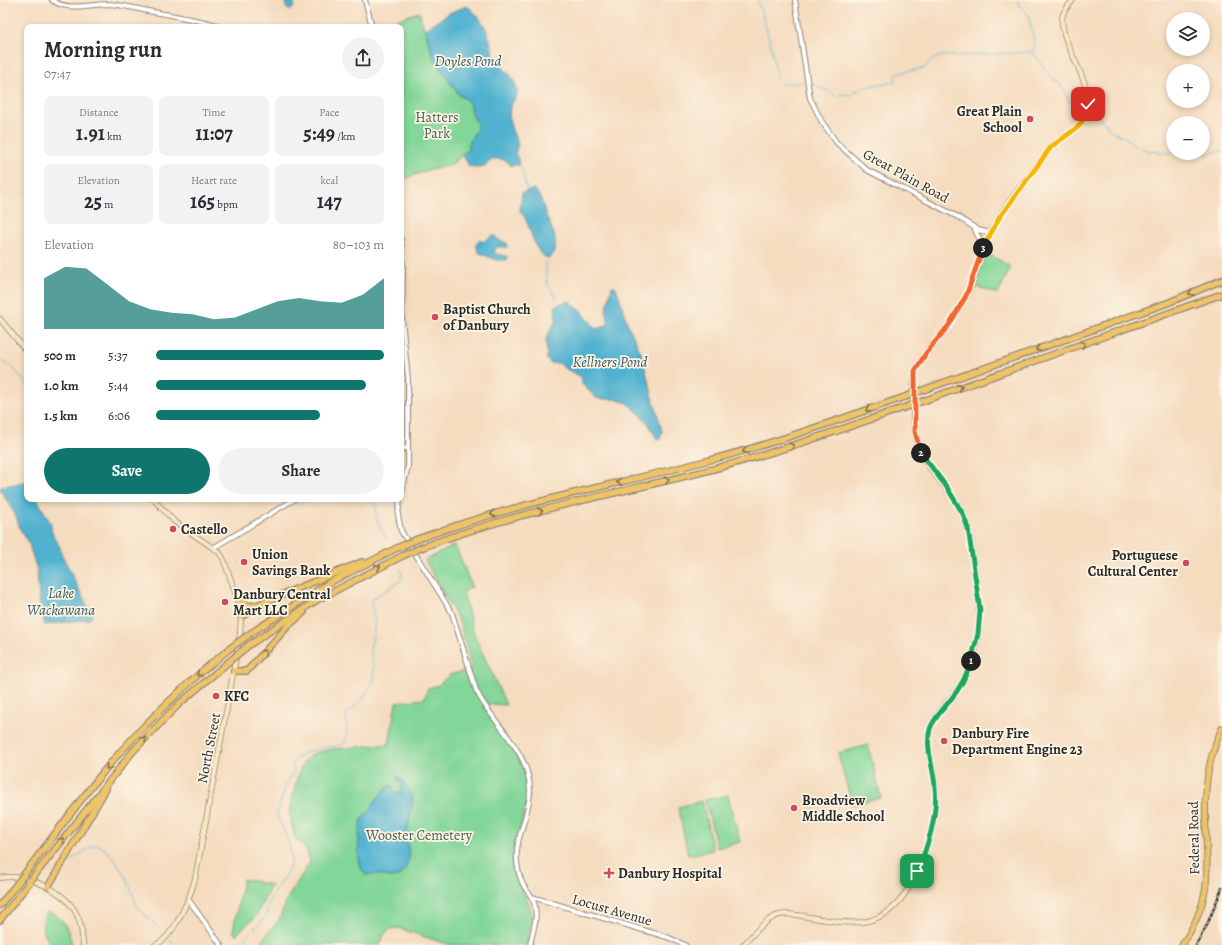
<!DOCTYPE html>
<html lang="en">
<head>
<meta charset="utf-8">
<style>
  body { margin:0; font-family:Alegreya,serif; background:#f2f2f3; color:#2b2b33; height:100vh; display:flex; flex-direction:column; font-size:15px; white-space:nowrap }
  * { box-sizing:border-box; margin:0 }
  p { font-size:13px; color:#7c7c81 }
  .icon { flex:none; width:22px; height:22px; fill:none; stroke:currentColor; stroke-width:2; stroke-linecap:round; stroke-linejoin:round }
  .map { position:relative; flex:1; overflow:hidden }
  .details { position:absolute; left:24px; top:24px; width:380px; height:478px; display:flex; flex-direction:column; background:#fff; border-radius:8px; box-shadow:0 2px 6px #0003 }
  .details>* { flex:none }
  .buttons { position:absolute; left:1166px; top:12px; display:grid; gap:8px }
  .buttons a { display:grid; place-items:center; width:44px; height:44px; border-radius:50%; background:#fff; box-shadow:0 2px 6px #0003; font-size:20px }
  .pin { position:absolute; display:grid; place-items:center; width:34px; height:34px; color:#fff; margin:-17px; border-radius:8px; box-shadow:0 2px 6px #0006 }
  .km { position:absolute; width:20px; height:20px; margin:-10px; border-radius:50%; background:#222; color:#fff; font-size:11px; line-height:20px; text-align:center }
  .round { display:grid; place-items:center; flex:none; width:42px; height:42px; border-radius:21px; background:#f2f2f3 }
  .summary { display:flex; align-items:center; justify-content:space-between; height:68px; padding:0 20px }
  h1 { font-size:22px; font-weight:700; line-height:30px }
  .stats { display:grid; grid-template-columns:repeat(3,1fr); gap:6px; height:68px; padding:4px 20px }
  .stats div { display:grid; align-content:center; border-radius:8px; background:#f2f2f3; text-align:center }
  .stats b { font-size:20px; font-weight:700 }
  .stats small { font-size:11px; font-weight:400 }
  .stats p { font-size:11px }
  .chart { height:112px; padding:8px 20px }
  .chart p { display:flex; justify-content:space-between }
  .chart svg { width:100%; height:72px; margin-top:4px; fill:#0f766e; opacity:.7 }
  .cta { display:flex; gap:8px; margin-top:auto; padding:8px 20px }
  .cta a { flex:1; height:46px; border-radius:24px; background:#0f766e; color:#fff; font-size:16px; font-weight:700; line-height:46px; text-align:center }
  .cta a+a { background:#f2f2f3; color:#2b2b33 }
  ul { padding:0 20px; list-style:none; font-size:13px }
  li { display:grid; grid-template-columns:64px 48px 1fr; align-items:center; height:30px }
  li i { height:10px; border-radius:5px; background:#0f766e }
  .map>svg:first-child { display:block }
</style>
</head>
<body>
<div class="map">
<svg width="1222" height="945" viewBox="0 0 1222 945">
  <rect width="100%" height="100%" fill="#fcf5e5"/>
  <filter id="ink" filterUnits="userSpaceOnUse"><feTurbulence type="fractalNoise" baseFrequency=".025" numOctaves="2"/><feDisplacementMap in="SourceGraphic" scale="8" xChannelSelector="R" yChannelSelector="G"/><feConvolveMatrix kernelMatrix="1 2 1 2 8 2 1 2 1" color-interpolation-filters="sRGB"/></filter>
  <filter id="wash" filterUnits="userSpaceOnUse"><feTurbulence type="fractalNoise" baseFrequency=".012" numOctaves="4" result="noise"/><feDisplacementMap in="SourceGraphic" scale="16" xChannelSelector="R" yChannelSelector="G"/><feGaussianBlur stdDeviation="0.9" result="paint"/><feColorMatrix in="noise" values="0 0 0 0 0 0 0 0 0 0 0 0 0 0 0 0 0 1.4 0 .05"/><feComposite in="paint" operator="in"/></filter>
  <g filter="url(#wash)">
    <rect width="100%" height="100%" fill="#f5dcbf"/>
    <!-- green -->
    <g fill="#82d699" stroke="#568062">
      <polygon points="419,12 434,59 459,95 466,99 471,106 478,128 470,140 468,150 450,166 431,169 401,180 401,27 376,27"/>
      <polygon points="990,255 1011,267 998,294 975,286 983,260"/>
      <path d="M455,545L472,587L463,592L474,634L506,705L490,704L483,706L513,748L523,768L527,784L528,797L513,859L514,872L530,907L532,919L526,945H450L398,928C386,928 384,934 380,945H261L263,939L279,920L288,897L310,862L307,851L295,837L289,811L298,775L305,760L315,753L333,749L389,744L396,702L424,699L428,688L439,685L449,675L472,669L459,621L425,560Z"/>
      <polygon points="868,745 881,798 852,805 838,753"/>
      <polygon points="728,795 740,842 717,848 705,800"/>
      <polygon points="702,801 713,850 688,855 678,807"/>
      <polygon points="243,879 271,885 257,915 236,935 233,931"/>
      <path d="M47,912C63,915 69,930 72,945H51C42,932 39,926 47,912Z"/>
    </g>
    <!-- water -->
    <g fill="#51b2d0" stroke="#3e6e7e">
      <circle cx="290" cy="5" r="4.5"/>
      <path d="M467,6C479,14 488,30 491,44C492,48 492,52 494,56C502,71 513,71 517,91C518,98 511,102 510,108C507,120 513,133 518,144L515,154L518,159L519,165H510C505,158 500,159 492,159C486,168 479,168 469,166L462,154L468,150L470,140L478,127L471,111V106L466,99L459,95L434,59L425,29L451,12Z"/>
      <path d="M534,189C541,196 543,206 546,215C551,228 563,246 549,258C532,255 532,223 520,211L522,193Z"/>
      <polygon points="492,236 495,236 500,241 507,243 507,247 496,247 494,251 496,254 507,256 507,260 497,260 479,253 476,245 480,240 483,242"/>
      <path d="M612,286L616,287L617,290L628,325L641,353L662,431L660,439H657L648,423L628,403L614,399H599L595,397L582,384V378C575,372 567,372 559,363H550L547,360L546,338L556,320L555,311L556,305L569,301L581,311L596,329L609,324L606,311Z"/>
      <path d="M27,481V499H37L51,524C49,535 61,543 61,553L89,609L92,617L89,619L44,625L39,599L37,570L28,541L21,531L15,514L0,489L1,487Z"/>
      <path d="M397,777H400L413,798L407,835L409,859L406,868L399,876L393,878L377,874L366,875C355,867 358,831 362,819C364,815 368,814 370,810C374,801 381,793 389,786H392L395,793L401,792L402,788Z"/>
    </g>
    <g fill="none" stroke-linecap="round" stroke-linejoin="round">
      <!-- stream -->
      <g stroke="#51b2d0" stroke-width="1">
        <polyline points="758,0 770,41 777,79"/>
        <polyline points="1017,0 1019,6 1025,10 1028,15 1035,46 1032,52"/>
        <path d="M810,82L839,97L841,94L851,95C860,85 882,84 895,82L896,75C905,70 915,71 925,68C931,57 944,54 955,56L1032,52L1056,82L1062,86L1069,101L1085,108"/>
        <polyline points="780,83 784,84 804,82"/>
        <polyline points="1090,110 1095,113 1114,133 1125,137 1133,144 1148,151 1196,155 1222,151"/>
        <polyline points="519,165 522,169 527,191"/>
        <polyline points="545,262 547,283 557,299"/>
        <path d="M0,360C12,364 19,375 27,385"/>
        <polyline points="275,499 285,502"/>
        <polyline points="374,499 378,523 387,539"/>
        <polyline points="297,505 310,499"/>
        <polyline points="63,866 94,845 101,846 114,858 126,877 138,908 159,928"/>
        <polyline points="170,939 174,945"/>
        <path d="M233,945L245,938L262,921L266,916L269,900L289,869C296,849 283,832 277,815L287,782L294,772C286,749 330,748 344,744L347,736L346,716L348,712L360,703L374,681V667L370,651L375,625L371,600L402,580L401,570"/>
      </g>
    </g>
  </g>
  <g filter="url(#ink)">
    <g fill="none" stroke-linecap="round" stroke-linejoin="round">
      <!-- tertiary casing -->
      <g stroke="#908475" stroke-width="6">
        <g id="tertiary">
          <path d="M52,0C68,12 90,4 109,4C122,5 135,8 148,11C171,15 194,19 217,25L219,27"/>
          <polyline points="365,0 372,27"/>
          <polyline points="795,0 810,98 822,122 837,143 867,170 958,217 978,230 990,233"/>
          <polyline points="975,230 980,240 982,252"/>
          <polyline points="401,239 403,270 402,319 408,379 408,466 401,496"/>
          <polyline points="401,450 407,447"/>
          <path d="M400,499L398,515L401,531L452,613L476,690C492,724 530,750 530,791C530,815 514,838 517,862C518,871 520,880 525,888C527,891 530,894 532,898C540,914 533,929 530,945"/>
          <polyline points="213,548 295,499"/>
          <polyline points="532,897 667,937 685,945"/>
          <polyline points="188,899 221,945"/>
        </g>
      </g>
      <!-- secondary casing -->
      <g stroke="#908475" stroke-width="6">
        <g id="secondary">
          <polyline points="0,319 27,352"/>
          <path d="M153,499L175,522L219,552L223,558L235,591L241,617L240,634L228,702L195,879C190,897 174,938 155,945"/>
          <path d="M0,878C27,873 65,890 77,915C82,924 82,935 83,945"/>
          <path d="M743,945C753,935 765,919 779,915C788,913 799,915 808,917C846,923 878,932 904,895C923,868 938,820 936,788C934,769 925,748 930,730C935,711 954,697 963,681C985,642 980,607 974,565C972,552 971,538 967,524C959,497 935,480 922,456C912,439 911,393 915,374C919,354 944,334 955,316C961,306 967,295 972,285C978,268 981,250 989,234C1003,207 1028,177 1047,152C1058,137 1078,133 1086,116C1099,85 1055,41 1063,14C1065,9 1070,4 1073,0"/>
        </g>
      </g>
      <!-- primary casing -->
      <g stroke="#908475" stroke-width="7">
        <path id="primary" d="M1182,945C1221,887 1202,854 1206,792C1207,770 1213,748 1222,728"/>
      </g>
      <!-- motorway casing -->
      <g stroke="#908475" stroke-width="8">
        <g id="motorway">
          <polyline points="923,390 1170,302 1222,280"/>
          <polyline points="923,401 1222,294"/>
          <path d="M418,539C513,503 612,486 710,460C776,443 840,419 905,397"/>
          <path d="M423,547C512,513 606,496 698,473C769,455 837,431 906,407"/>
          <polyline points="238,600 249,606 257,605 362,562"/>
          <polyline points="241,617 258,606"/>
          <polyline points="251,633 327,584 397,548"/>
          <polyline points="249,645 317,600 402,556"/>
          <polyline points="234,671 247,671 288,626 304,612"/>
          <path d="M29,868C57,832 85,793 115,758C150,718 188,682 229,649"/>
          <polyline points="38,871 134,750 179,704 226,664"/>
          <polyline points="48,887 106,789"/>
          <polyline points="0,905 16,885"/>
          <polyline points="0,920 25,888"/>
        </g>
      </g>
      <!-- tertiary -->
      <use href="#tertiary" stroke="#fff" stroke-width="4"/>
      <!-- secondary -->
      <use href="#secondary" stroke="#f9e7c3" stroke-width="4.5"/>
      <!-- primary -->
      <use href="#primary" stroke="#efc469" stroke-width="5"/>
      <!-- motorway -->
      <use href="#motorway" stroke="#efc469" stroke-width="5.5"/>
      <!-- rail casing -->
      <g stroke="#2b2b2b" stroke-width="2.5">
        <polyline id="rail" points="1196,945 1207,925 1222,888"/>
      </g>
      <!-- rail -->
      <use href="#rail" stroke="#fcf5e5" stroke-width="1" stroke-dasharray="3" stroke-linecap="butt"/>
      <!-- motorway-bridge casing -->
      <g stroke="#908475" stroke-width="8" stroke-linecap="butt">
        <g id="motorway-bridge">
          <polyline points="905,397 923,390"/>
          <polyline points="906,407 923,401"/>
          <polyline points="397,548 418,539"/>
          <polyline points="402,556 423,547"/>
          <polyline points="229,649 251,633"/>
          <polyline points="226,664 249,645"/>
          <polyline points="16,885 29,868"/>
          <polyline points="25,888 38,871"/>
        </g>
      </g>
      <!-- motorway-bridge -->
      <use href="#motorway-bridge" stroke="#efc469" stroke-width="5.5"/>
    </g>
    <!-- one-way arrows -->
    <defs><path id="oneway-chevron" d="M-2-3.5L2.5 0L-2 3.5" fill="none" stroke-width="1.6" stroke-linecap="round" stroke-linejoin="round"/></defs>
    <g stroke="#837047">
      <use href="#oneway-chevron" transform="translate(1191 293) rotate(156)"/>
      <use href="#oneway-chevron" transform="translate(1083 344) rotate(-20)"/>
      <use href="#oneway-chevron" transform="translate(1038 349) rotate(160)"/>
      <use href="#oneway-chevron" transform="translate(960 387) rotate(-20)"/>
      <use href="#oneway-chevron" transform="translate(868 410) rotate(160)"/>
      <use href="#oneway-chevron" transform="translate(792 446) rotate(-18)"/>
      <use href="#oneway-chevron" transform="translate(745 451) rotate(164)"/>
      <use href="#oneway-chevron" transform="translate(667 480) rotate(-14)"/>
      <use href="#oneway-chevron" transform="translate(619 482) rotate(166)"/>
      <use href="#oneway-chevron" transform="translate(540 511) rotate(-14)"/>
      <use href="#oneway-chevron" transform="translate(493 514) rotate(164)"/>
      <use href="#oneway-chevron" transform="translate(378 567) rotate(-26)"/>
      <use href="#oneway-chevron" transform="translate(264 652) rotate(-48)"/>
      <use href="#oneway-chevron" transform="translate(199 674) rotate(140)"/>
      <use href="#oneway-chevron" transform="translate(144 739) rotate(-47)"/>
      <use href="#oneway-chevron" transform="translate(108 767) rotate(130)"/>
      <use href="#oneway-chevron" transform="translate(62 840) rotate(-52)"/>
    </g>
  </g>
  <g fill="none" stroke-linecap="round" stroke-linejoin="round" filter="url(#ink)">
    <!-- split-1 casing -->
    <g stroke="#fff" stroke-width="8">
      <path id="split-1" d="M917,871C928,846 938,815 935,787C934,769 925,748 930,729C934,717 944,709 951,699C960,688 967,675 971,661"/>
    </g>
    <!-- split-2 casing -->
    <g stroke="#fff" stroke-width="8">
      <polyline id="split-2" points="921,453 948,489 963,514 968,528 980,610 978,634 971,661"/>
    </g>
    <!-- split-3 casing -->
    <g stroke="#fff" stroke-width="8">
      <polyline id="split-3" points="921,453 915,432 915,371 926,353 949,325 966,296 983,248"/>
    </g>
    <!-- split-4 casing -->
    <g stroke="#fff" stroke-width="8">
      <polyline id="split-4" points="983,248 999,218 1051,147 1078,127 1084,119 1088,104"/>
    </g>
    <!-- split-1 -->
    <use href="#split-1" stroke="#22a559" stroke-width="5"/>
    <!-- split-2 -->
    <use href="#split-2" stroke="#22a559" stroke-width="5"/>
    <!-- split-3 -->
    <use href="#split-3" stroke="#f0652b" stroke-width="5"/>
    <!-- split-4 -->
    <use href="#split-4" stroke="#f5b400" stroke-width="5"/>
  </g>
  <!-- markers -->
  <g fill="#d1495b" stroke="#fcf5e5" stroke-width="1.5">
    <circle cx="1030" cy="119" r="4"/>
    <circle cx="435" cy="317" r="4"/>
    <circle cx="173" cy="529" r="4"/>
    <circle cx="244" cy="562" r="4"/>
    <circle cx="1186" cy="563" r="4"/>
    <circle cx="225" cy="602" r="4"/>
    <circle cx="216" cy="696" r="4"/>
    <circle cx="944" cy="741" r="4"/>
    <circle cx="794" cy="808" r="4"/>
    <path d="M607 867h4v4h4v4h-4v4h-4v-4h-4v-4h4z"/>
  </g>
  <g text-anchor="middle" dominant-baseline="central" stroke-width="3.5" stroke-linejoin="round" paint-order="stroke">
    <!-- poi labels -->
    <g font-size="14" font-weight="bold" fill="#2b2b2b" stroke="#fcf5e5" text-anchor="start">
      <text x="1022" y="111" text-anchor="end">Great Plain<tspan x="1022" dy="16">School</tspan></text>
      <text x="443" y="309">Baptist Church<tspan x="443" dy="16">of Danbury</tspan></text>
      <text x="181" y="529">Castello</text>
      <text x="252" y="554">Union<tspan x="252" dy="16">Savings Bank</tspan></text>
      <text x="1178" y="555" text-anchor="end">Portuguese<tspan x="1178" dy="16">Cultural Center</tspan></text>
      <text x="233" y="594">Danbury Central<tspan x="233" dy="16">Mart LLC</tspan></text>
      <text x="224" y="696">KFC</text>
      <text x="952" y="733">Danbury Fire<tspan x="952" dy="16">Department Engine 23</tspan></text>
      <text x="802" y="800">Broadview<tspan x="802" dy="16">Middle School</tspan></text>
      <text x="618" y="873">Danbury Hospital</text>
    </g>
    <!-- park labels -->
    <g font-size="14" fill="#455e4c" stroke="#fcf5e5">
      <text x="437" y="117">Hatters<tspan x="437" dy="16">Park</tspan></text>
      <text x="419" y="835">Wooster Cemetery</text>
    </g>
    <!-- street labels -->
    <g font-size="14" fill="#2b2b2b" stroke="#fcf5e5">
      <text transform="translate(906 176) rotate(29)">Great Plain Road</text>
      <text transform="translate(209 748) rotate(-79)">North Street</text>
      <text transform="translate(1194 838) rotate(-91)">Federal Road</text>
      <text transform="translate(612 910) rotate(16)">Locust Avenue</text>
    </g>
    <!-- water labels -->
    <g font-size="15" font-style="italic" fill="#385a65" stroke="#fcf5e5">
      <text x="468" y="61">Doyles Pond</text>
      <text x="610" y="362">Kellners Pond</text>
      <text x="61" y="593">Lake<tspan x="61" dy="17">Wackawana</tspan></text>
    </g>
  </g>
</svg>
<div class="buttons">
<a><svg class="icon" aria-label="layers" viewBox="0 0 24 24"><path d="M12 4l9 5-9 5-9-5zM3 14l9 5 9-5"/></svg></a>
<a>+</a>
<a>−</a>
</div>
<div class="pin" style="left:917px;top:871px;background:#1e9e55"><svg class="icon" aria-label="arrive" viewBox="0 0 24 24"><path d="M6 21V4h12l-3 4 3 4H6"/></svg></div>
<div class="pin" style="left:1088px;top:104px;background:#d93025"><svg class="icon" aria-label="check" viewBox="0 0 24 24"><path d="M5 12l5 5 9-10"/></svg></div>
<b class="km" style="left:971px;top:661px">1</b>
<b class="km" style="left:921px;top:453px">2</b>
<b class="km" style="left:983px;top:248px">3</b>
<section class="details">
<div class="summary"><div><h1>Morning run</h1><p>07:47</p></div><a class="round"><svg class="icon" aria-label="share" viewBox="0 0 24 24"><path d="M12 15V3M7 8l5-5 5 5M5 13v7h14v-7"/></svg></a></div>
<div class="stats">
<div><p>Distance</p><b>1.91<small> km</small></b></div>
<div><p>Time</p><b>11:07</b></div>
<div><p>Pace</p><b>5:49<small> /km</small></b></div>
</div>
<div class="stats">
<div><p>Elevation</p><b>25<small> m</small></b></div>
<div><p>Heart rate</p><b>165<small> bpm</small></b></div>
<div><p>kcal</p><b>147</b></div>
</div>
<div class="chart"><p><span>Elevation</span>80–103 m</p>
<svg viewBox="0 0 160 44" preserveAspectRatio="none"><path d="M0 44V13L10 6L20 7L30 17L40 27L50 32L60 34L70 35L80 38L90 37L100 32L110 27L120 25L130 27L140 28L150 23L160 13V44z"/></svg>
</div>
<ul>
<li><b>500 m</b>5:37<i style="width:100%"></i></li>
<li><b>1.0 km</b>5:44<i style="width:92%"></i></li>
<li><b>1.5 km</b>6:06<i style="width:72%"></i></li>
</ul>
<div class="cta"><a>Save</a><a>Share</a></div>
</section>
</div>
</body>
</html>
